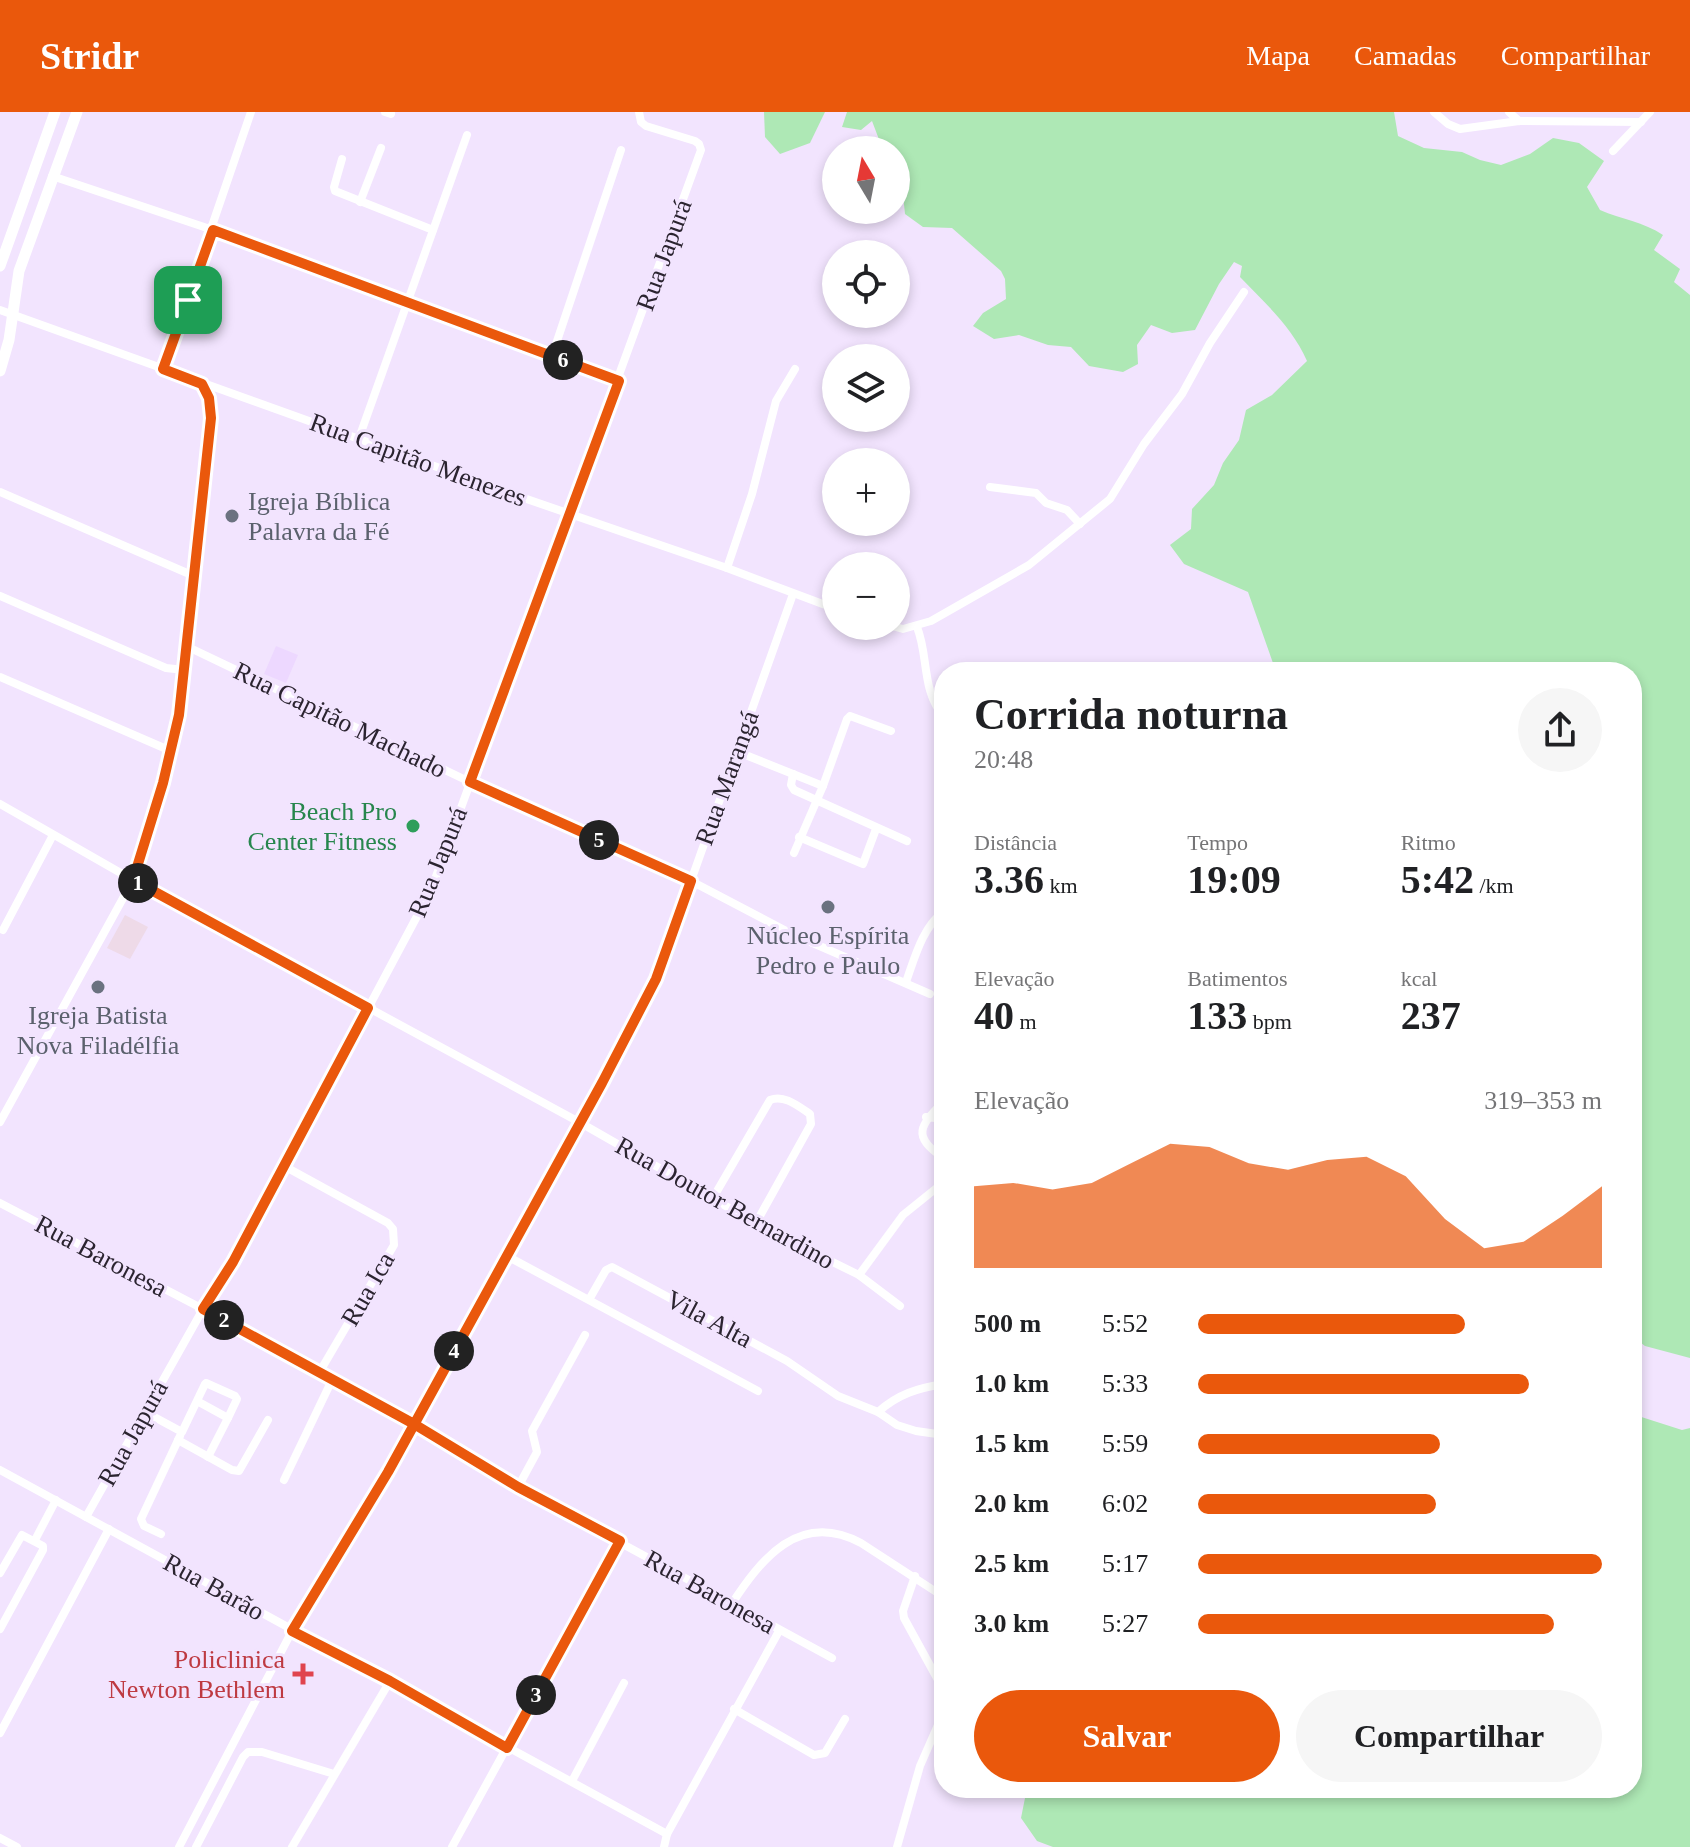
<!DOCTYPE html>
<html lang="pt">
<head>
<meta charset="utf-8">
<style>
  body { margin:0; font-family:Georgia,serif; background:#f6f6f6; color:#202124; height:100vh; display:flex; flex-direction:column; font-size:30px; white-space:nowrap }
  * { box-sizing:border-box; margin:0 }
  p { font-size:26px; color:#757577 }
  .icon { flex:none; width:44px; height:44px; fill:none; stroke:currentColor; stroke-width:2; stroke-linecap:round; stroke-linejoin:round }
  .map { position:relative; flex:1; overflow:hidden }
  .details { position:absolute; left:934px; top:550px; width:708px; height:1136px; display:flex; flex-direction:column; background:#fff; border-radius:32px; box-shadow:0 4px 12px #0003 }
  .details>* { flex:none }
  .needle { width:52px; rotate:350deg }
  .buttons { position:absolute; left:822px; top:24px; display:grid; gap:16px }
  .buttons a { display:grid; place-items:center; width:88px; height:88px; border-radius:50%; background:#fff; box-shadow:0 4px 12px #0003; font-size:40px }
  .pin { position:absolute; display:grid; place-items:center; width:68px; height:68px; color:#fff; margin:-34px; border-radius:16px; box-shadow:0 4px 12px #0006 }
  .km { position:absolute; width:40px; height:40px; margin:-20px; border-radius:50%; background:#222; color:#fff; font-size:22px; line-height:40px; text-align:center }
  .round { display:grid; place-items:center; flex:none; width:84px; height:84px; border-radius:42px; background:#f6f6f6 }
  .headline { display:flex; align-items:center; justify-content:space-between; height:136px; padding:0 40px }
  h1 { font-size:44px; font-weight:600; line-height:60px }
  .figures { display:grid; grid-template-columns:repeat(3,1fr); gap:12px; height:136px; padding:8px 40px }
  .figures div { display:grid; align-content:center }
  .figures b { font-size:40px; font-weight:600 }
  .figures small { font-size:22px; font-weight:400 }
  .figures p { font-size:22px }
  .chart { height:224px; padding:16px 40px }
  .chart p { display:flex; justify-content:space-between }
  .chart svg { width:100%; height:144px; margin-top:8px; fill:#ea580c; opacity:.7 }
  .primary-button { display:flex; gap:16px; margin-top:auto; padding:16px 40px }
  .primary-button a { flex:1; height:92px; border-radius:48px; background:#ea580c; color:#fff; font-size:32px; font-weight:600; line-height:92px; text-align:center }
  .primary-button a+a { background:#f6f6f6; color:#202124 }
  ul { padding:0 40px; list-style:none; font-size:26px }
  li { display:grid; grid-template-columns:128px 96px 1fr; align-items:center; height:60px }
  li i { height:20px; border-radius:10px; background:#ea580c }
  header { display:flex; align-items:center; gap:48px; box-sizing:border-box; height:112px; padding:0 40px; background:#ea580c; color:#fff }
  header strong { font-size:38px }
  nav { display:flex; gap:44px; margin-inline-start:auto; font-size:28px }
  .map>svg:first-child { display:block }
</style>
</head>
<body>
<header>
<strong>Stridr</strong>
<nav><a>Mapa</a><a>Camadas</a><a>Compartilhar</a></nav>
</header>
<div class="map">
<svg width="1690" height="1735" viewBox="0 0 1690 1735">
  <rect width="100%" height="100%" fill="#f2e4fe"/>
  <!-- built -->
  <polygon fill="#edd8ff" points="276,534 298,543 286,571 264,562"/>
  <!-- education -->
  <polygon fill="#eedae8" points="125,803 148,815 130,847 107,836"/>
  <!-- green -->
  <g fill="#aee8b5">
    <polygon points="764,0 825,0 810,31 780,42 765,25"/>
    <path d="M847,0H1394L1398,24L1424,36L1462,40L1480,48L1501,53L1530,42L1553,26L1579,31L1604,49L1587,75L1600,98C1621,107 1644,110 1663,123L1654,138L1680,157L1674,170L1690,183V1246L1645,1234L1632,1224V560H1273L1274,554L1248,480L1184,452L1170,433L1191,417L1192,397L1214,373L1223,351L1239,328L1246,298L1272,283L1307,249C1292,215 1265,191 1240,165L1242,154L1234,150L1219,172L1195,218L1172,221L1151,213L1137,233L1138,252L1123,260L1089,254L1071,235L1048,233L1019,223L994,227L973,214L983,201L1006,187L1005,167L1001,159L952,116L923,115L905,102L902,73L896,66V38H883L872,9L861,18L842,15Z"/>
    <polygon points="1632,1302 1682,1318 1690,1316 1690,1735 1053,1735 1037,1729 1021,1706 1027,1676 1632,1676"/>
  </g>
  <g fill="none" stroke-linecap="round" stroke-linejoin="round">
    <!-- minor -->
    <g stroke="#fff" stroke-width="8">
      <polyline points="385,0 391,2"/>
      <polyline points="1434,0 1448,12 1460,17 1519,9 1641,10"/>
      <polyline points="1509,0 1519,9"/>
      <polyline points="1613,39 1650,0"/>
      <polyline points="342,47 334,75 335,79 433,118"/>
      <polyline points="52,64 213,118 619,269"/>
      <polyline points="360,90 381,36"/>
      <polyline points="0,198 515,383 727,456 836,497"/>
      <polyline points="552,244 621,38"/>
      <polyline points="163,257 251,0"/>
      <polyline points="359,326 467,23"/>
      <polyline points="990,375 1036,381 1046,391 1067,398 1080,412"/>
      <polyline points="0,380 194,464"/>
      <polyline points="727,456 752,382 776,289 795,257"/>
      <polyline points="0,484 166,556 184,558"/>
      <polyline points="892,514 903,517 931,509 1029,453 1110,387 1144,332 1182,282 1210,231 1244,180"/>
      <path d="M917,515C929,545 921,578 944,605"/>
      <polyline points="186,534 470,670 691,769 792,822 930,882"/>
      <polyline points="0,565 171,639"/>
      <polyline points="738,640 823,674"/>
      <polyline points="793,662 791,673 794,678 907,729"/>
      <polyline points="0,692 133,768 579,1010 766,1117 859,1163 900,1194"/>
      <polyline points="799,725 863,752 876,717"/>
      <polyline points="794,741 823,674 847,607 850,604 891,619"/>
      <polyline points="3,818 53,723"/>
      <path d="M906,870C915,845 922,816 944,799"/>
      <path d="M944,989C922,1012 909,1024 944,1046"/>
      <polyline points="926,1005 944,1007"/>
      <polyline points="0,1010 133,768 150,715 179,603 211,306 209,286 202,272"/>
      <polyline points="284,1054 388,1111 393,1117 394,1133 319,1261"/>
      <path d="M713,1086L770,988C784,982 798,994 810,1002L811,1012L756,1111"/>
      <polyline points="0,1091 203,1197 414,1312 518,1375 832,1546"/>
      <polyline points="505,1143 758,1279"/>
      <polyline points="859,1163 903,1103 944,1070"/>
      <polyline points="590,1186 606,1158 612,1155 787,1249 838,1284 878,1300 897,1313 916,1319 944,1323"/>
      <polyline points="145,1300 182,1320 205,1272 206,1271 235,1284 237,1287 228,1306 197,1289"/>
      <path d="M878,1300C898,1282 918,1276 944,1272"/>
      <polyline points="178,1328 232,1358 239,1359 268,1308"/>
      <polyline points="208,1345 228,1306"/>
      <polyline points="0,1358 667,1722"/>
      <polyline points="284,1368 332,1268"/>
      <polyline points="518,1375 537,1340 532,1319 585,1223"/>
      <polyline points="86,1405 203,1197 233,1150 431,778 701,38 699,32 695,29 646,14 641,10 639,0"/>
      <polyline points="161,1422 144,1414 141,1407 180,1324"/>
      <polyline points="35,1428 56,1388"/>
      <polyline points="0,1461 22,1423 43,1434 43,1438 0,1517"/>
      <path d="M731,1493C761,1447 799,1398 861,1431L944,1485"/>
      <polyline points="734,1597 814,1643 825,1641 845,1607"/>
      <polyline points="0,1621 109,1417"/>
      <polyline points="572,1669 624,1571"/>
      <polyline points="0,1726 17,1735"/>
      <polyline points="179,1735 292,1519 388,1360 644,892 665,842 793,482"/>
      <polyline points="196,1735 243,1645 248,1640 262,1640 334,1662"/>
      <polyline points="292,1735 390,1569"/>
      <polyline points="452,1735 620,1429"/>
      <polyline points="664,1735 667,1722 779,1519"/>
      <polyline points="897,1735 920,1654 941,1606 944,1589 938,1568 904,1506 903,1499 915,1464"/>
    </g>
    <!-- major -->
    <g stroke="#fff" stroke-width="11">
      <polyline points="0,154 55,0"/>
      <polyline points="0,259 9,228 19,159 77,0"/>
    </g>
  </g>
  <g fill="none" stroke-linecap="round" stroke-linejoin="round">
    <!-- route casing -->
    <g stroke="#fff" stroke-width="16">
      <polyline id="route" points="188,188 163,257 202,272 209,286 211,306 179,603 163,671 133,768 368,896 233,1150 203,1197 414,1312 518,1375 620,1429 507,1636 390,1569 292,1519 388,1360 602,971 656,867 691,769 470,670 619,269 213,118 188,188"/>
    </g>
    <!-- route -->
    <use href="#route" stroke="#ea580c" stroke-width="10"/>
  </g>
  <!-- markers -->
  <g fill="#6b7280" stroke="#f2e4fe" stroke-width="3">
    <circle cx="232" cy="404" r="8"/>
    <circle cx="828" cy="795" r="8"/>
    <circle cx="98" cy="875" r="8"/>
  </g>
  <circle fill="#2e9e5b" stroke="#f2e4fe" stroke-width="3" cx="413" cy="714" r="8"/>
  <path fill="#e0444e" stroke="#f2e4fe" stroke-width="3" d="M299 1550h8v8h8v8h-8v8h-8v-8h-8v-8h8z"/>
  <g text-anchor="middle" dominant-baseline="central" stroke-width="6" stroke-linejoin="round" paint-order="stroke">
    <!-- street labels -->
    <g font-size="26" fill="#2b2430" stroke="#f2e4fe">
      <text transform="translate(664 143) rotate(-70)">Rua Japurá</text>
      <text transform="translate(418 348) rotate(20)">Rua Capitão Menezes</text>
      <text transform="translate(340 608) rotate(26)">Rua Capitão Machado</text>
      <text transform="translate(727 666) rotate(-70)">Rua Marangá</text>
      <text transform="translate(438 750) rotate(-68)">Rua Japurá</text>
      <text transform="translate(725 1091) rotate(29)">Rua Doutor Bernardino</text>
      <text transform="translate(101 1144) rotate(28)">Rua Baronesa</text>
      <text transform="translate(368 1177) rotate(-60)">Rua Ica</text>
      <text transform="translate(709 1207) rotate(28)">Vila Alta</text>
      <text transform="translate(133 1321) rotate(-61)">Rua Japurá</text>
      <text transform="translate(214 1475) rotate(29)">Rua Barão</text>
      <text transform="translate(710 1480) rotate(29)">Rua Baronesa</text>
    </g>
    <!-- worship labels -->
    <g font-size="26" fill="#5b616d" stroke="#f2e4fe">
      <text x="248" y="389" text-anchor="start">Igreja Bíblica<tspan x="248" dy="30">Palavra da Fé</tspan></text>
      <text x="828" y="823">Núcleo Espírita<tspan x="828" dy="30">Pedro e Paulo</tspan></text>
      <text x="98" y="903">Igreja Batista<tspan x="98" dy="30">Nova Filadélfia</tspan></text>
    </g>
    <!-- leisure labels -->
    <g font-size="26" fill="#27864d" stroke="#f2e4fe" text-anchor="end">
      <text x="397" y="699">Beach Pro<tspan x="397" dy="30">Center Fitness</tspan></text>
    </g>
    <!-- health labels -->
    <g font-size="26" fill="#be3a42" stroke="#f2e4fe" text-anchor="end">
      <text x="285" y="1547">Policlinica<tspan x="285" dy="30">Newton Bethlem</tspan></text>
    </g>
  </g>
</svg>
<div class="buttons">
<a><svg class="needle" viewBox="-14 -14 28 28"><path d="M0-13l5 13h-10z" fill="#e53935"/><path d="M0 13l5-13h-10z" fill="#757577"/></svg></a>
<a><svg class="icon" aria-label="locate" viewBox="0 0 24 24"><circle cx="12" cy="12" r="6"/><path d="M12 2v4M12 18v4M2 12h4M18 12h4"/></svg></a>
<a><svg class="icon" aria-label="layers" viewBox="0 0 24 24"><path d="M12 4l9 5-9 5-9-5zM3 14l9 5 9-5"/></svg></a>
<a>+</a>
<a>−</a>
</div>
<div class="pin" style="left:188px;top:188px;background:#1e9e55"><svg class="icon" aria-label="arrive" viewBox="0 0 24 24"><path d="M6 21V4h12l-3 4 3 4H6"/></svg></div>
<b class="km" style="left:138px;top:771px">1</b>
<b class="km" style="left:224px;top:1208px">2</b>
<b class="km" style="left:536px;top:1583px">3</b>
<b class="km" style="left:454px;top:1239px">4</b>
<b class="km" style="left:599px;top:728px">5</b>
<b class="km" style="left:563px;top:248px">6</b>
<section class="details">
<div class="headline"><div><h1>Corrida noturna</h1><p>20:48</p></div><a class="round"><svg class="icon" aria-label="share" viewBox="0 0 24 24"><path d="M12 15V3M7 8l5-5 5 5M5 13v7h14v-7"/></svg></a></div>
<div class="figures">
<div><p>Distância</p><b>3.36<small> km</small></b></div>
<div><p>Tempo</p><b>19:09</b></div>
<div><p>Ritmo</p><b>5:42<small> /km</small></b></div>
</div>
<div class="figures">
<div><p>Elevação</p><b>40<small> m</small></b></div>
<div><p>Batimentos</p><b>133<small> bpm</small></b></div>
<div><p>kcal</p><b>237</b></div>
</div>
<div class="chart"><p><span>Elevação</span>319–353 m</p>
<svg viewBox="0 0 160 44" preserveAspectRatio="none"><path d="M0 44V19L10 18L20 20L30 18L40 12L50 6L60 7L70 12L80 14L90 11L100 10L110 16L120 29L130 38L140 36L150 28L160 19V44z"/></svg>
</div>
<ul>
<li><b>500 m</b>5:52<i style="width:66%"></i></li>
<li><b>1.0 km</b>5:33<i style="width:82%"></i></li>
<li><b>1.5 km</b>5:59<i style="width:60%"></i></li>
<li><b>2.0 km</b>6:02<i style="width:59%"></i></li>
<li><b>2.5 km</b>5:17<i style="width:100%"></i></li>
<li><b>3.0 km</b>5:27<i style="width:88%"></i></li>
</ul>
<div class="primary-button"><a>Salvar</a><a>Compartilhar</a></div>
</section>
</div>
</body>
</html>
